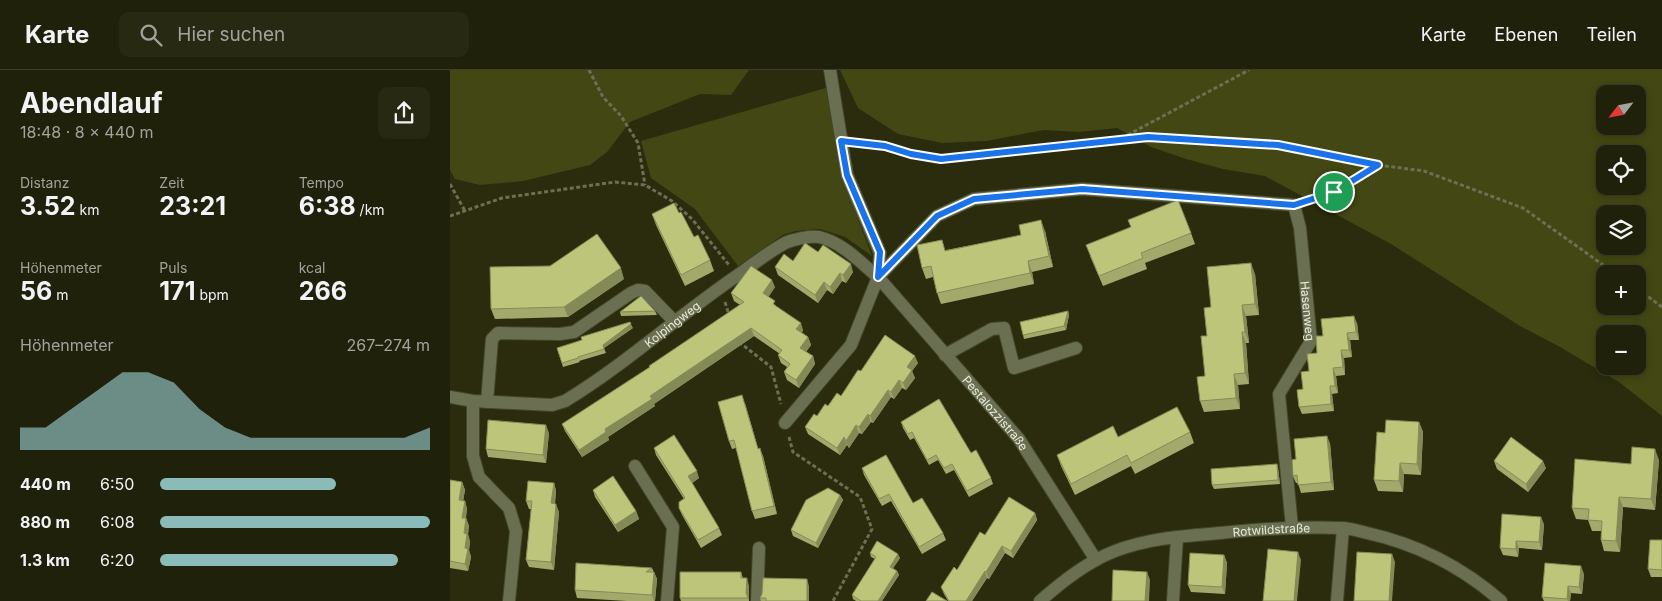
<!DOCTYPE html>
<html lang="de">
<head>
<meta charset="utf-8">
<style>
  body { margin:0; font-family:Inter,sans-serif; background:#282913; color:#f1f3f6; height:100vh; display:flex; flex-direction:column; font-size:19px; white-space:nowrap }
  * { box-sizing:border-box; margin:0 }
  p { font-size:16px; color:#a2a39c }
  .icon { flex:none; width:28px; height:28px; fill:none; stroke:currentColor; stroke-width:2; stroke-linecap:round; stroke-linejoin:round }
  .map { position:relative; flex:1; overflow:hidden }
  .panel { display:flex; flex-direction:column; background:#20210a; width:450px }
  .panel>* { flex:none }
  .needle { width:32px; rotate:238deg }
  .tools { position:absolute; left:1146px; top:15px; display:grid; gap:10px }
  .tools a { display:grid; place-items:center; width:50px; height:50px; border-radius:10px; background:#20210a; box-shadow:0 2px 8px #0003,0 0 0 1px #3d3e2b; font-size:25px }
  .pin { position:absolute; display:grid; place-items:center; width:42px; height:42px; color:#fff; margin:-21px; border:2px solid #fff; border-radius:50%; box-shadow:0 1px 5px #0007 }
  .round { display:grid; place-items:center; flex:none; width:52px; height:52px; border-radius:10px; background:#282913 }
  .summary { display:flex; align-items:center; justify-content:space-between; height:85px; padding:0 20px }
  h1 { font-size:28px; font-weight:700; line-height:38px }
  .stats { display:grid; grid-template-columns:repeat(3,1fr); gap:8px; height:85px; padding:5px 20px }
  .stats div { display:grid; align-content:center }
  .stats b { font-size:25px; font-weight:700 }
  .stats small { font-size:14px; font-weight:400 }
  .stats p { font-size:14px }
  .chart { height:140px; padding:10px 20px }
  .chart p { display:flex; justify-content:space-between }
  .chart svg { width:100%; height:90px; margin-top:5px; fill:#8bbbb9; opacity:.7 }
  ul { padding:0 20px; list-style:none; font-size:16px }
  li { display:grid; grid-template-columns:80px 60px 1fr; align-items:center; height:38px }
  li i { height:12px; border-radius:6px; background:#8bbbb9 }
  header { display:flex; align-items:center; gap:30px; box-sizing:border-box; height:70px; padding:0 25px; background:#20210a; border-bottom:1px solid #3d3e2b }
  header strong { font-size:24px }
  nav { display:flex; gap:28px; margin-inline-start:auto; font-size:18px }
  .search { width:350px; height:45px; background:#282913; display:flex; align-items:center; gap:12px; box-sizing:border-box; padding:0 18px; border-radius:10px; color:#a2a39c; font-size:19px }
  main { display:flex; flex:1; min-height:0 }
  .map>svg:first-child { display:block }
</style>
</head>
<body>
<header>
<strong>Karte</strong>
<div class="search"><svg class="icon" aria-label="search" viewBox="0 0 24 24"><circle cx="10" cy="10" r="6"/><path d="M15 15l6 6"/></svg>Hier suchen</div>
<nav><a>Karte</a><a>Ebenen</a><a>Teilen</a></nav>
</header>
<main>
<section class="panel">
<div class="summary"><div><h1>Abendlauf</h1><p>18:48 · 8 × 440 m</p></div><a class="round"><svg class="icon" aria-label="share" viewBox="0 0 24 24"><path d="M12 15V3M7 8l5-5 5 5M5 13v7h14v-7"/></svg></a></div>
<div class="stats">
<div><p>Distanz</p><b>3.52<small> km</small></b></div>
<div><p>Zeit</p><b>23:21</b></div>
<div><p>Tempo</p><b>6:38<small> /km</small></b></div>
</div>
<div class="stats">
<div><p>Höhenmeter</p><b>56<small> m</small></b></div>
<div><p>Puls</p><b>171<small> bpm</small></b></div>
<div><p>kcal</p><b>266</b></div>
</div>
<div class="chart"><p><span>Höhenmeter</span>267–274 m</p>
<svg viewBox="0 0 160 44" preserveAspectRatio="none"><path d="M0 44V33L10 33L20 24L30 15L40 6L50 6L60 11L70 24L80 33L90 38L100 38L110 38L120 38L130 38L140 38L150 38L160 33V44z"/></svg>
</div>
<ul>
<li><b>440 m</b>6:50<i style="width:65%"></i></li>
<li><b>880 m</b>6:08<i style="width:100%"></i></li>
<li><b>1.3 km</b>6:20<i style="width:88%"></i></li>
</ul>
</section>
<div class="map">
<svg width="1212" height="531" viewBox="0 0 1212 531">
  <rect width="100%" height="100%" fill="#2a2c0d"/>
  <!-- green -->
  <g fill="#434713" fill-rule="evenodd">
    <polygon points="0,0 299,0 281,25 250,24 180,52 157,82 140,95 73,111 30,115 5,109 0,100"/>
    <path d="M390,0H1212V346L1169,312L1110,277L1070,256L941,174L815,106L773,99L736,89L701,77L667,58L629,62L594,60L536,71L492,73L448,64L408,38ZM1155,24H1188V56H1155ZM1155,84H1188V116H1155ZM1155,144H1188V176H1155ZM1155,204H1188V236H1155ZM1155,264H1188V296H1155Z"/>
    <polygon points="376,18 391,105 422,186 395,167 370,159 346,161 333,165 288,196 245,139 201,108 191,71"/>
  </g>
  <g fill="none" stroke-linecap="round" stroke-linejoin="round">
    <!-- minor casing -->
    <g stroke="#45472a" stroke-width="14">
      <g id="minor">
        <path id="s1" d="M380,0L397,105L430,183L428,207L569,369L646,490"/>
        <polyline points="495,285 542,259 554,258 564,298 626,278"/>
        <path id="s2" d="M0,327L23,331L102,335L115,331C176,294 229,245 288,205C303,194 319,182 335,173C344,169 359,166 369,167C392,172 411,193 428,207"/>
        <polyline points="23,331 23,386 29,407 59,438 66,461 59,531"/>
        <polyline points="37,332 42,269 48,263 110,264 124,262 181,223 188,220 195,221 225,252"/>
        <path id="s3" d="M335,353L401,275L428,207L487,146L524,129L632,119L844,135L850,158L861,271L829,324L842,457"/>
        <polyline points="185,396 223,457 217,531"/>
        <polyline points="307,531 309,478"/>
        <path id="s4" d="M590,531C613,511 637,492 665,481C699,468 734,466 770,463C810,459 851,456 891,458C900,458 909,461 917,463C967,474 1012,497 1051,531"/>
        <polyline points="723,531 727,467"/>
        <polyline points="887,531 893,458"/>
      </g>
    </g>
    <!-- path -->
    <g stroke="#6d6f55" stroke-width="3" stroke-dasharray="4 2.5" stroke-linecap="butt">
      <polyline points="139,0 153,27 171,46 188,73 195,115"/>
      <polyline points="672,68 799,0"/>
      <polyline points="407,73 435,76 461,84 491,89 697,67 828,75 928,95 974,101 1073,138 1166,204"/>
      <polyline points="0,114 15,141"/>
      <polyline points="857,131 884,122 928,95"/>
      <polyline points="0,146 52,128 165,112 195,115 222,131 242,149 279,195"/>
      <polyline points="1188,219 1212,237"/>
      <polyline points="275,232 279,245"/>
      <polyline points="289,272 321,297 331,334"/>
      <polyline points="339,367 343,382 410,427 422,459 383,531"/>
    </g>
    <!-- minor -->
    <use href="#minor" stroke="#6b6f52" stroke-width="12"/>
  </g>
  <!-- wall -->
  <g fill="#a3a96a">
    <polygon points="229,143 244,167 260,190 264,201 235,216 206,155 202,144"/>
    <polygon points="681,157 741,163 745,174 695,193 697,199 653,216 640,186"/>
    <polygon points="595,161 603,197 582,202 584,214 491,234 487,223 483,207 476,209 472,198 496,180"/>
    <polygon points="368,182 403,202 396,213 392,211 383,224 377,220 368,233 328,205 325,197"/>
    <polygon points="805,204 809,245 796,246 799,273 796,273 799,314 788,315 790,339 754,342 750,331 755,306 757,266 761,237"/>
    <polygon points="174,209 118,247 45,249 41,239"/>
    <polygon points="325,217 318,227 327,237 353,260 352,263 358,267 361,275 356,282 363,286 365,294 349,318 337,310 334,302 337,297 331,293 328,285 330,284 304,266 204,334 205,336 158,367 159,370 132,387 115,361 112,354 200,297 290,235 284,231 281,223"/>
    <polygon points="205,241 207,245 171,246 170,242"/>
    <polygon points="618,241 619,245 616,260 574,269 573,265"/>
    <polygon points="907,253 909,270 900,270 902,287 894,288 895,305 886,306 888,323 882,324 884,341 852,344 849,337 853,319 867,283"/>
    <polygon points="183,258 154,278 156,283 129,291 130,292 113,297 107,278"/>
    <polygon points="468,293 462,301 465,308 456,320 452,318 444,329 441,327 423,353 421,352 412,364 409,363 399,378 397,375 390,385 358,364 355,357 378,336 391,326 411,301"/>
    <polygon points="295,333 308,378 313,386 327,444 305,449 302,441 286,378 282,379 279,371"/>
    <polygon points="451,352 521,383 541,408 543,414 519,427 504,400 496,404 488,390 479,395 464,368 460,370 453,358"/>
    <polygon points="969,352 973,362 971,405 954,404 953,422 928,421 924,410 935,363"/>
    <polygon points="740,362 744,373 685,404 681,396 625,425 611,396 607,385 668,367"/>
    <polygon points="99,363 96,393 38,387 36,379"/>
    <polygon points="880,373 884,420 851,423 848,413 846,413 843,406 846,389"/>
    <polygon points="204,378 249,408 242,413 269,458 272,465 251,478 232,445 229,438 234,429 206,385"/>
    <polygon points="1209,390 1205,440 1173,437 1170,482 1154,481 1151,470 1151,461 1142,461 1138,450 1126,449 1122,438 1181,394"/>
    <polygon points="1044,391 1096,398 1078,422 1047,399"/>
    <polygon points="827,394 828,398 830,414 764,419 762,415"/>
    <polygon points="412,398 463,433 493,463 496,470 472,484 441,431 432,436 414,405"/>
    <polygon points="0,410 12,412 15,420 13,431 15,431 17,439 16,448 19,456 18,464 20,472 19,480 21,487 18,501 0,498"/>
    <polygon points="104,413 106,421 105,434 109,442 104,500 79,497 76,490 81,439 79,439 76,431"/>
    <polygon points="143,420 186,441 189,449 168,462 145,427"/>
    <polygon points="390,425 393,430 368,478 343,466 341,460"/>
    <polygon points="585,443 587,450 563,488 555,483 539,509 537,508 522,531 498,531 494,524 491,517 507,500 535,465"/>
    <polygon points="1094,454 1092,480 1069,478 1068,487 1053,485 1050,478"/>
    <polygon points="1212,470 1212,507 1201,507 1198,499"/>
    <polygon points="420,483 450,488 443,498 447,501 449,505 432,531 406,531 403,529 402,525 425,489 421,487"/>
    <polygon points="774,485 777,493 775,524 741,522 738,515"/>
    <polygon points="202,498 207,509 205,531 177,531 127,528 125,520"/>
    <polygon points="291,502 293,508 299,516 299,531 231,531 230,528"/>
    <polygon points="1134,504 1132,524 1121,523 1120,531 1094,531 1092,527"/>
    <polygon points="359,516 359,531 311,531 310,528"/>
  </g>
  <!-- shaded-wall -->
  <g fill="#848a56">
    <polygon points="591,150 595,161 603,197 599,186"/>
    <polygon points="578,191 582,202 584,214 580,203"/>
    <polygon points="801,193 805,204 809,245 805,234"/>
    <polygon points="401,194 403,202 396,213 393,205"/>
    <polygon points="171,198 174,209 118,247 114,237"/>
    <polygon points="390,203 392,211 383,224 380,217"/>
    <polygon points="322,210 325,217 316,231 313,223"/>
    <polygon points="374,212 377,220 368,233 365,225"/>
    <polygon points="792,235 796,246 799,273 795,262"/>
    <polygon points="618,241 619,245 616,260 614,256"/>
    <polygon points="904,246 907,253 909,270 906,262"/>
    <polygon points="351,253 353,260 349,267 346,259"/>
    <polygon points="181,254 183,258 154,278 153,275"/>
    <polygon points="301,258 304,266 204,334 205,336 158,367 159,370 132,387 129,380 155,359 200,326"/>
    <polygon points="792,262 796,273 799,314 795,303"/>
    <polygon points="897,263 900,270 902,287 899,280"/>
    <polygon points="358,267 361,275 353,286 350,278"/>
    <polygon points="891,280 894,288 895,305 893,297"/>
    <polygon points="363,286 365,294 349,318 346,310"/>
    <polygon points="465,286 468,293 462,301 465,308 456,320 453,313 457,297"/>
    <polygon points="883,298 886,306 888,323 885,316"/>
    <polygon points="784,304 788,315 790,339 786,328"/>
    <polygon points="449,310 452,318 444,329 441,322"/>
    <polygon points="880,316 882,324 884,341 881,334"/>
    <polygon points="438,320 441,327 423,353 420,346"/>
    <polygon points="418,344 421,352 412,364 409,357"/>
    <polygon points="969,352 973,362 971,405 967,394"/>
    <polygon points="96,355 99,363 96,393 93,385"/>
    <polygon points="406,355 409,363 399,378 396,371"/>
    <polygon points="877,366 880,373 884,420 881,412"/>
    <polygon points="394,367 397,375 390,385 387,378"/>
    <polygon points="310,378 313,386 327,444 324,436"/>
    <polygon points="1205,379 1209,390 1205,440 1201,429"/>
    <polygon points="1093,391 1096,398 1078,422 1076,414"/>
    <polygon points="950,393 954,404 953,422 949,411"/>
    <polygon points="827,394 828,398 830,414 828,410"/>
    <polygon points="247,401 249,408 241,414 238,406"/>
    <polygon points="12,412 15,420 12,438 9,430"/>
    <polygon points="104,413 106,421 104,441 101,433"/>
    <polygon points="390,425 393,430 368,478 366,473"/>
    <polygon points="1169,427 1173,437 1170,482 1166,471"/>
    <polygon points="15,431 17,439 14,455 12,448"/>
    <polygon points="106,434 109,442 104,500 101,492"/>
    <polygon points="186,441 189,449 168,462 165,455"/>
    <polygon points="585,443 587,450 563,488 561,481"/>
    <polygon points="1091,447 1094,454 1092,480 1089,472"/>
    <polygon points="16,448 19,456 18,464 20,472 19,480 21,487 18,501 15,494 14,463"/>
    <polygon points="1066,471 1069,478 1068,487 1066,479"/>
    <polygon points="552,476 555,483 539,509 536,502"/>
    <polygon points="848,482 851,490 847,531 844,531"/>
    <polygon points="448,484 450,488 442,500 440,497"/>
    <polygon points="942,484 945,492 942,531 939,531"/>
    <polygon points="774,485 777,493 775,524 772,517"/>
    <polygon points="1131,496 1134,504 1132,524 1129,517"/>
    <polygon points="447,501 449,505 432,531 428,531"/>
    <polygon points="535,501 537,508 522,531 516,531"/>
    <polygon points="204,502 207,509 205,531 204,531 202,525"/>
    <polygon points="697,502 700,510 699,531 695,531"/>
    <polygon points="297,508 299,516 299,531 296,523"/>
    <polygon points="357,509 359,516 359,531 357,531"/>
    <polygon points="1118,516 1121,523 1120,531 1118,531 1117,529"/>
  </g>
  <!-- building -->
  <g fill="#bdc57b" stroke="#848a56">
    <polygon points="728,130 741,163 691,183 693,188 649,206 636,175 681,157 678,150"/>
    <polygon points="224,133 229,143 231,142 244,167 248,165 260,190 231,205 202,144"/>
    <polygon points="591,150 599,186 578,191 580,203 487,223 481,196 472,198 467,175 492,170 495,181 571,165 569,155"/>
    <polygon points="147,164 171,198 114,237 41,239 40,197 100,196"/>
    <polygon points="355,173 368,182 373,175 401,194 393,205 390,203 380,217 374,212 365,225 325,197 334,184 343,191"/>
    <polygon points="801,193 805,234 792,235 795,262 792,262 795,303 784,304 786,328 750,331 747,307 755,306 751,266 757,266 754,238 761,237 757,197"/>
    <polygon points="301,196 322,210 313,223 325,231 323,234 351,253 346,259 358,267 350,278 363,286 346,310 334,302 340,294 328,285 332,280 301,258 200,326 202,329 155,359 156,362 129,380 112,354 200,297 199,296 294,232 281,223"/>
    <polygon points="191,226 205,241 170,242"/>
    <polygon points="618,241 614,256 573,265 570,252"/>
    <polygon points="904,246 906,262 897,263 899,280 891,280 893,297 883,298 885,316 880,316 881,334 849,337 847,320 853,319 851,302 859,301 857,284 867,283 866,266 873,266 871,249"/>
    <polygon points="180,252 181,254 153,275 154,279 128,287 128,288 112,293 107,278 132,270 131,267"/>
    <polygon points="435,265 465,286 457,297 462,300 453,313 449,310 441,322 438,320 420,346 418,344 409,357 406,355 396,371 394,367 387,378 355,357 364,344 367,346 375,334 378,336 387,323 391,326 408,300 411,301"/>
    <polygon points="292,325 308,379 310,378 324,436 302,441 284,370 279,371 268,332"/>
    <polygon points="489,329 521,383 526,380 541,408 517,421 502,394 494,398 486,385 477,390 462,362 458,364 451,352"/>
    <polygon points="727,337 740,362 681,393 677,385 621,414 607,385 663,356 668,367"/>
    <polygon points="38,350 96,355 93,385 36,379"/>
    <polygon points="936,350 969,352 967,394 950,393 949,411 924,410 927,362 935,363"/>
    <polygon points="224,365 247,401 238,406 269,458 248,470 229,438 229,432 235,428 204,378"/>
    <polygon points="877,366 881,412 848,415 847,405 843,406 842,390 846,389 844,369"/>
    <polygon points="1061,367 1093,391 1076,414 1044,391"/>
    <polygon points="1182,377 1205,379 1201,429 1169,427 1166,471 1151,470 1152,451 1138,450 1139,439 1122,438 1125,389 1181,394"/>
    <polygon points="436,385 463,433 472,428 493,463 469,477 439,424 429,429 412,398"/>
    <polygon points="827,394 828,410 762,415 761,399"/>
    <polygon points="163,406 186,441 165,455 143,420"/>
    <polygon points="0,410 12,412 9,430 15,431 12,448 16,448 14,463 17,464 15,478 18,479 15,494 0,491"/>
    <polygon points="78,411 104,413 101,433 106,434 101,492 76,490 82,431 76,431"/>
    <polygon points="378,418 390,425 366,473 341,460 356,430"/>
    <polygon points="559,427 585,443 561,481 552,476 536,502 535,501 516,531 499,531 491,517 504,497 507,500 530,462 535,465"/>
    <polygon points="1052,444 1091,447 1089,472 1066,471 1066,479 1050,478"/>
    <polygon points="1200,470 1212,470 1212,500 1198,499"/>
    <polygon points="427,471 448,484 440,497 447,501 428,531 411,531 402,525 426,487 420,483"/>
    <polygon points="818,479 848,482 844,531 813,531"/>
    <polygon points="907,482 942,484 939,531 904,531"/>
    <polygon points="740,483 774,485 772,517 738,515"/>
    <polygon points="126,493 202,498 196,502 204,502 202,525 125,520"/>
    <polygon points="1095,493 1131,496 1129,517 1118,516 1117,529 1092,527"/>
    <polygon points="663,500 697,502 695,531 662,531"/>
    <polygon points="230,502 291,502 291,508 297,508 296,523 298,528 230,528"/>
    <polygon points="313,508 357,509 357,531 316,531 316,528 310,528 312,524"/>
    <polygon points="482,522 497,531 476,531"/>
  </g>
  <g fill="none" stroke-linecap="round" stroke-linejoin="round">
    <!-- route casing -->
    <g stroke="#fff" stroke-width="10">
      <polygon id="route" points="698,67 828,75 928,95 884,122 844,135 632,119 524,129 487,146 428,207 430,182 397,105 391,71 435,76 461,84 491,89"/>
    </g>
    <!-- route -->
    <use href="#route" stroke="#1a73e8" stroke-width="6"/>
  </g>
  <g text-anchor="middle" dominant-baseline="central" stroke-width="5" stroke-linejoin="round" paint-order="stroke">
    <!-- street labels -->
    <g font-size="12" fill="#e8ebd9" stroke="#121407">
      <text stroke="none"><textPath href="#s3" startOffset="729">Hasenweg</textPath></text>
      <text stroke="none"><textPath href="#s2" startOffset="248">Kolpingweg</textPath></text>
      <text stroke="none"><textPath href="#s1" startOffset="395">Pestalozzistraße</textPath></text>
      <text stroke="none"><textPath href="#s4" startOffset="249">Rotwildstraße</textPath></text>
    </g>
  </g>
</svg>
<div class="tools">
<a><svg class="needle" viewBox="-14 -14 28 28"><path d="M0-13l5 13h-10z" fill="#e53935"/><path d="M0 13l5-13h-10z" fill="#a2a39c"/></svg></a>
<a><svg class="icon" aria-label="locate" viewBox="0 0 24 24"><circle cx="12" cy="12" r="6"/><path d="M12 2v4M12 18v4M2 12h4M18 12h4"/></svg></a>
<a><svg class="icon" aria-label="layers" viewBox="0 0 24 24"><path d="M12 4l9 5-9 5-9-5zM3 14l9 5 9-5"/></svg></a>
<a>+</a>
<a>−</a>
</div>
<div class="pin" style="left:884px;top:122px;background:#1e9e55"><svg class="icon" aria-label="arrive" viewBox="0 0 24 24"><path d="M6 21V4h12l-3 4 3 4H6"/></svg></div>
</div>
</main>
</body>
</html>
